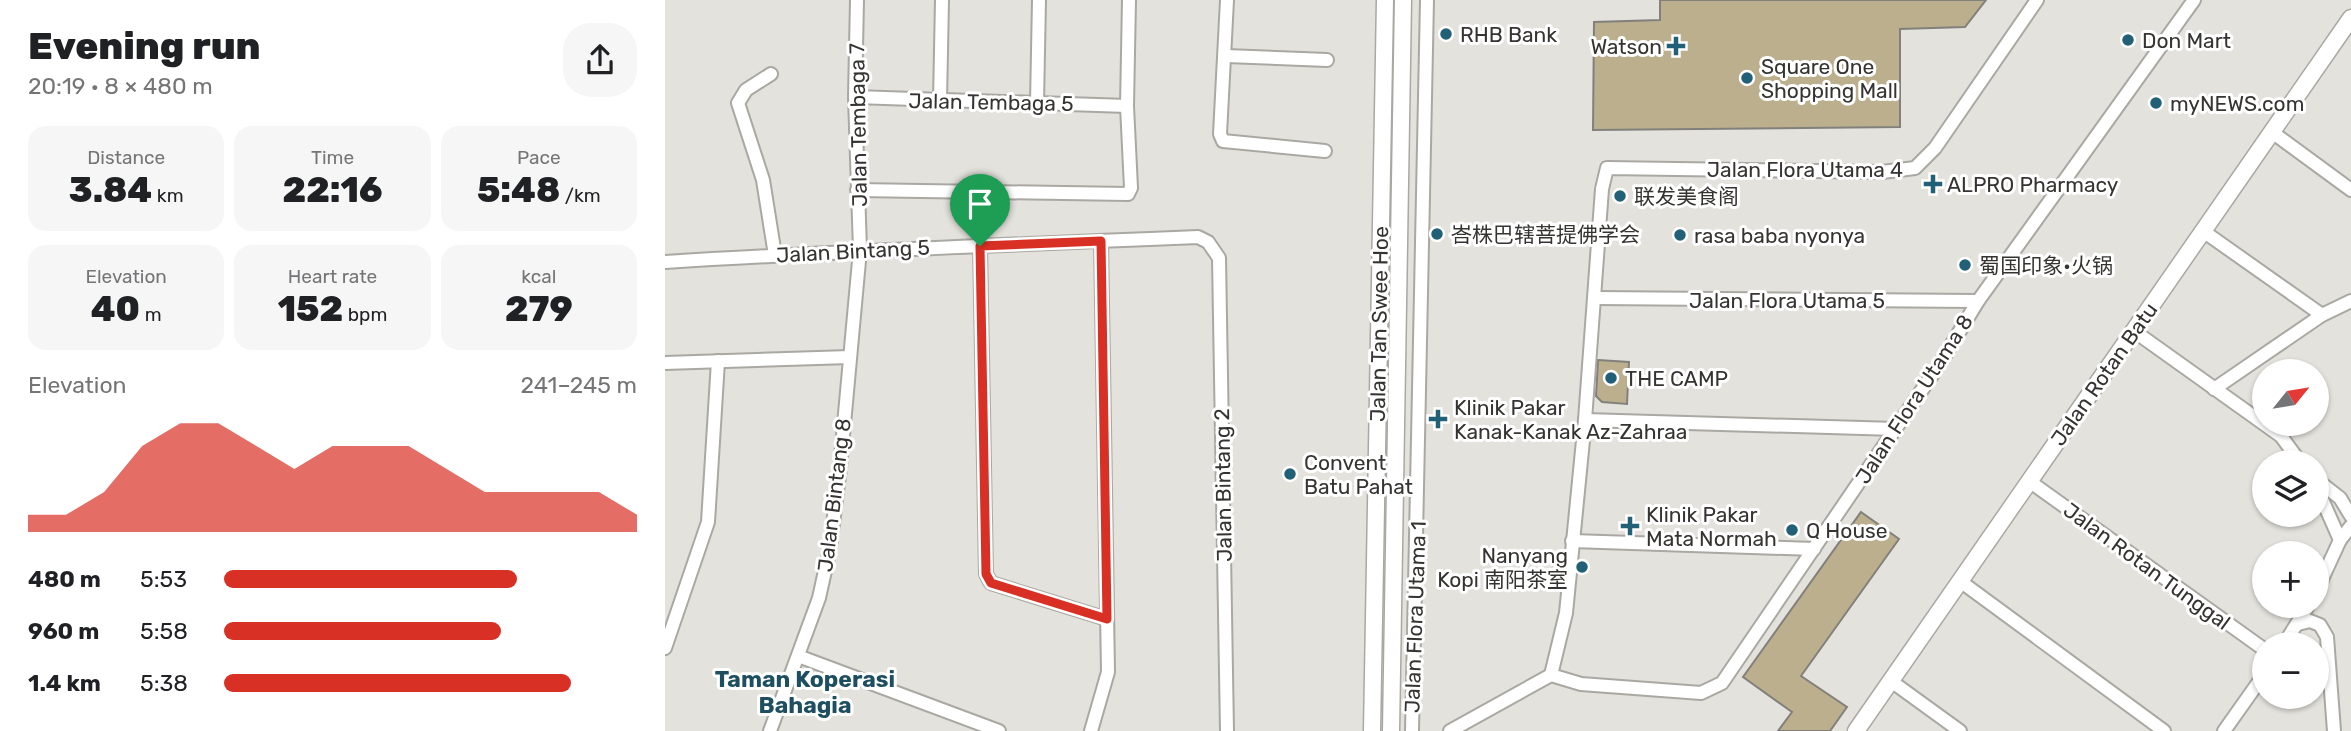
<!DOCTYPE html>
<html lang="en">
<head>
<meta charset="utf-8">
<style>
  body { margin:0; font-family:Rubik,"Noto Sans SC",sans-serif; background:#f6f6f6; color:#202124; height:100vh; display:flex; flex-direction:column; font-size:26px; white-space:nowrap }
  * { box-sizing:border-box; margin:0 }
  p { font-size:23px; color:#757577 }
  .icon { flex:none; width:38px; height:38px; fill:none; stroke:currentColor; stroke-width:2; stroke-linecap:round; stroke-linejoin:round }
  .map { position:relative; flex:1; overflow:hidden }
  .drawer { display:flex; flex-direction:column; background:#fff; width:665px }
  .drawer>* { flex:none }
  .needle { width:46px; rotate:60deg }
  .buttons { position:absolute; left:1587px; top:359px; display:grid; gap:14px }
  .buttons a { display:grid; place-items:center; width:77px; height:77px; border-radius:50%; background:#fff; box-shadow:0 2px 5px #0004; font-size:35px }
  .pin { position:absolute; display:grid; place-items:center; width:60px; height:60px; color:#fff; margin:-72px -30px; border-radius:50% 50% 50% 0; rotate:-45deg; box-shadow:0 0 7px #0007 }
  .pin .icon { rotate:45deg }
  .round { display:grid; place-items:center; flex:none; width:74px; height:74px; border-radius:28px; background:#f6f6f6 }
  .summary { display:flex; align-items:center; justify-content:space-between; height:119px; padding:0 28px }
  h1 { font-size:38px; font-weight:800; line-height:52px }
  .stats { display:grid; grid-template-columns:repeat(3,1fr); gap:10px; height:119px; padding:7px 28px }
  .stats div { display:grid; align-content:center; border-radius:18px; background:#f6f6f6; text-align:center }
  .stats b { font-size:35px; font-weight:800 }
  .stats small { font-size:19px; font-weight:400 }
  .stats p { font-size:19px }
  .chart { height:196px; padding:14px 28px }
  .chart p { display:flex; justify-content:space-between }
  .chart svg { width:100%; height:126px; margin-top:7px; fill:#d93025; opacity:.7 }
  ul { padding:0 28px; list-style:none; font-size:23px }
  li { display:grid; grid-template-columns:112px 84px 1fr; align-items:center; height:52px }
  li i { height:18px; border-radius:9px; background:#d93025 }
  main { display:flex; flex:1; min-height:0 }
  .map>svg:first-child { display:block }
</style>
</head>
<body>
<main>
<section class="drawer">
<div class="summary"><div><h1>Evening run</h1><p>20:19 · 8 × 480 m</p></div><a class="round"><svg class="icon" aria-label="share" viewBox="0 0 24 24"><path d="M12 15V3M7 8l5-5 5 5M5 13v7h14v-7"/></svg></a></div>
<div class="stats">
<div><p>Distance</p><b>3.84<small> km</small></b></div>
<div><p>Time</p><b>22:16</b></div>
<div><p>Pace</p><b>5:48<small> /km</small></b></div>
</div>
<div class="stats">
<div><p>Elevation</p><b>40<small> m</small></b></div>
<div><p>Heart rate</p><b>152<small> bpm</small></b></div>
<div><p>kcal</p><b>279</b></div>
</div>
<div class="chart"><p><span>Elevation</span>241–245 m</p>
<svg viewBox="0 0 160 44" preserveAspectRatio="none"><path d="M0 44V38L10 38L20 30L30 14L40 6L50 6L60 14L70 22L80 14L90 14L100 14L110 22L120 30L130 30L140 30L150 30L160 38V44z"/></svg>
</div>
<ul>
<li><b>480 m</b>5:53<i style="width:71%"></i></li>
<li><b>960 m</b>5:58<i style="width:67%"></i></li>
<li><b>1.4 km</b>5:38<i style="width:84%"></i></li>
</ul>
</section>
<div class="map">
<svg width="1686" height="731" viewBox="0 0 1686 731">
  <rect width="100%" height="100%" fill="#e4e2dc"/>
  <!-- building -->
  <g fill="#bbaf8e" stroke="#82807b" stroke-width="2">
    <polygon points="995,0 1321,0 1300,27 1235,29 1235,127 928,130 929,22 995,20"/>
    <polygon points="933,360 964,362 962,404 937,402 931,396"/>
    <polygon points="1196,512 1234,539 1136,676 1182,707 1165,731 1113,731 1127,712 1078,677"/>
  </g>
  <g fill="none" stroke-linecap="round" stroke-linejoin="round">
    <!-- street casing -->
    <g stroke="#aaa8a2" stroke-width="16">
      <g id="street">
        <polyline points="562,0 555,134 558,141 660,151"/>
        <polyline points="1372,0 1270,148 1250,168 1217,172 942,168 937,189 920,420 901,613 886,675 916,684 1036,693 1057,683 1276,362 1313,301 1529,0"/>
        <polyline points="561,56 662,60"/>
        <polyline points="106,74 81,90 73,103 98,180 110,255"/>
        <polyline points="190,97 462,106"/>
        <polyline points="275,101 277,0"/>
        <polyline points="372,103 374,0"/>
        <polyline points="1607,132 1686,190"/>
        <polyline points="192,190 463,194 466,188 462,106 464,0"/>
        <polyline points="1538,231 1657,315"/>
        <polyline points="315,245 321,574 326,583 442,619"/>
        <path d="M0,262C178,251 355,244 533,237L543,242L554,258L562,731"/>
        <polyline points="931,298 1313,301"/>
        <polyline points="1469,331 1616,436 1635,462"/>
        <polyline points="0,363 185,357"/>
        <polyline points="1549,389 1657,315 1686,301"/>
        <polyline points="920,420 1231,429"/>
        <polyline points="1652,480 1675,498 1686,516"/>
        <polyline points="1364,481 1600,650"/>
        <polyline points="1652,488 1675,540 1652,590"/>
        <polyline points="1675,540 1686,526"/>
        <polyline points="907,541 1149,549"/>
        <polyline points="1295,581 1499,731"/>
        <polyline points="1633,624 1645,621 1655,625 1662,637 1669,731"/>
        <polyline points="1619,644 1643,606"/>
        <polyline points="0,648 43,522 53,361"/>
        <polyline points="133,656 334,731"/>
        <polyline points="1226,681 1295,731"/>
        <polyline points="105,731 154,598 165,548 175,468 195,250 190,97 192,0"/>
        <polyline points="426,731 443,672 436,241"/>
        <polyline points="747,731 762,0"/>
        <polyline points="785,731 886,675"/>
        <polyline points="1559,731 1600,673"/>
      </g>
    </g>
    <!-- secondary casing -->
    <g stroke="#aaa8a2" stroke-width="19">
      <g id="secondary">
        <polyline points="707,731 720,0"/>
        <polyline points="726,731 738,0"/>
        <polyline points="1191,731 1686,18"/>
      </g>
    </g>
    <!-- street -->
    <use href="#street" stroke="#fff" stroke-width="12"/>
    <!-- secondary -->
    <use href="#secondary" stroke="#fff" stroke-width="16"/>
  </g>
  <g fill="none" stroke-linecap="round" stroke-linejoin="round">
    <!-- route casing -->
    <g stroke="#fff" stroke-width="14">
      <polygon id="route" points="436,241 442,619 326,583 321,574 315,246"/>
    </g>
    <!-- route -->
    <use href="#route" stroke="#d93025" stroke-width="9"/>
  </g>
  <!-- markers -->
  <g fill="#226077" stroke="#fff" stroke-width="2.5">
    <circle cx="781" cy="34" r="7"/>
    <circle cx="1463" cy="40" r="7"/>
    <path d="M1007.5 35.5h7v7h7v7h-7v7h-7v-7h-7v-7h7z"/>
    <circle cx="1082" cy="78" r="7"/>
    <circle cx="1491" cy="103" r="7"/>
    <path d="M1264.5 173.5h7v7h7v7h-7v7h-7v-7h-7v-7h7z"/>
    <circle cx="955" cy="196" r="7"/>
    <circle cx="772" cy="234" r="7"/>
    <circle cx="1015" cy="235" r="7"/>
    <circle cx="1300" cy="265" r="7"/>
    <circle cx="946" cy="378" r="7"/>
    <path d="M769.5 408.5h7v7h7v7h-7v7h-7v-7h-7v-7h7z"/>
    <circle cx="625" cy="474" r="7"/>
    <path d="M961.5 515.5h7v7h7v7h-7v7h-7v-7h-7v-7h7z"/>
    <circle cx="1127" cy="530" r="7"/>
    <circle cx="917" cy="567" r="7"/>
  </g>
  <g text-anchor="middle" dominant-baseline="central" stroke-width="6" stroke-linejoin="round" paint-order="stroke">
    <!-- poi labels -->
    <g font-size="21" fill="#353432" stroke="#fff" text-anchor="start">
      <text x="795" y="34">RHB Bank</text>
      <text x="1477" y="40">Don Mart</text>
      <text x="997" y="46" text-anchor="end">Watson</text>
      <text x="1096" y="66">Square One<tspan x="1096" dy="24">Shopping Mall</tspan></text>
      <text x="1505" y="103">myNEWS.com</text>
      <text x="1282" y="184">ALPRO Pharmacy</text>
      <text x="969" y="196">联发美食阁</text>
      <text x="786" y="234">峇株巴辖菩提佛学会</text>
      <text x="1029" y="235">rasa baba nyonya</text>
      <text x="1314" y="265">蜀国印象•火锅</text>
      <text x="960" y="378">THE CAMP</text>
      <text x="789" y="407">Klinik Pakar<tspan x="789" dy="24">Kanak-Kanak Az-Zahraa</tspan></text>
      <text x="639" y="462">Convent<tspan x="639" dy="24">Batu Pahat</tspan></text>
      <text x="981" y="514">Klinik Pakar<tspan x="981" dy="24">Mata Normah</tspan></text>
      <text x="1141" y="530">Q House</text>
      <text x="903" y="555" text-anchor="end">Nanyang<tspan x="903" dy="24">Kopi 南阳茶室</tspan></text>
    </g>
    <!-- street labels -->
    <g font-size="21" fill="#353432" stroke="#fff">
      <text transform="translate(326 102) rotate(1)">Jalan Tembaga 5</text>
      <text transform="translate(193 125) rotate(-91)">Jalan Tembaga 7</text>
      <text x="1140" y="169">Jalan Flora Utama 4</text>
      <text transform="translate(188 251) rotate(-3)">Jalan Bintang 5</text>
      <text x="1122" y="300">Jalan Flora Utama 5</text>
      <text transform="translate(714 324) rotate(-89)">Jalan Tan Swee Hoe</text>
      <text transform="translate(1439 374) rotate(-55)">Jalan Rotan Batu</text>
      <text transform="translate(1249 399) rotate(-57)">Jalan Flora Utama 8</text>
      <text transform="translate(558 485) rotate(-91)">Jalan Bintang 2</text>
      <text transform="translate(169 495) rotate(-83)">Jalan Bintang 8</text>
      <text transform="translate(1482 566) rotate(36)">Jalan Rotan Tunggal</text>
      <text transform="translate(750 617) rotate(-88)">Jalan Flora Utama 1</text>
    </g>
    <!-- neighbourhood labels -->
    <g font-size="23" font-weight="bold" fill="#1e4f61" stroke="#fff">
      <text x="140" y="679">Taman Koperasi<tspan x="140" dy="26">Bahagia</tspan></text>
    </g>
  </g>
</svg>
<div class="buttons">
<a><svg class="needle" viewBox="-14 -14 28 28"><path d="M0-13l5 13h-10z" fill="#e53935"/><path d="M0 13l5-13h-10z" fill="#757577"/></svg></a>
<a><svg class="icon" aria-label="layers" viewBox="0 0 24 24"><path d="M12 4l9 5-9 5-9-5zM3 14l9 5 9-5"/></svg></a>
<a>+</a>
<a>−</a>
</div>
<div class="pin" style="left:315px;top:246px;background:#1e9e55"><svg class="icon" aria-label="arrive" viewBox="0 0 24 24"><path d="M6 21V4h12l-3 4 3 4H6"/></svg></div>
</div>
</main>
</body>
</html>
